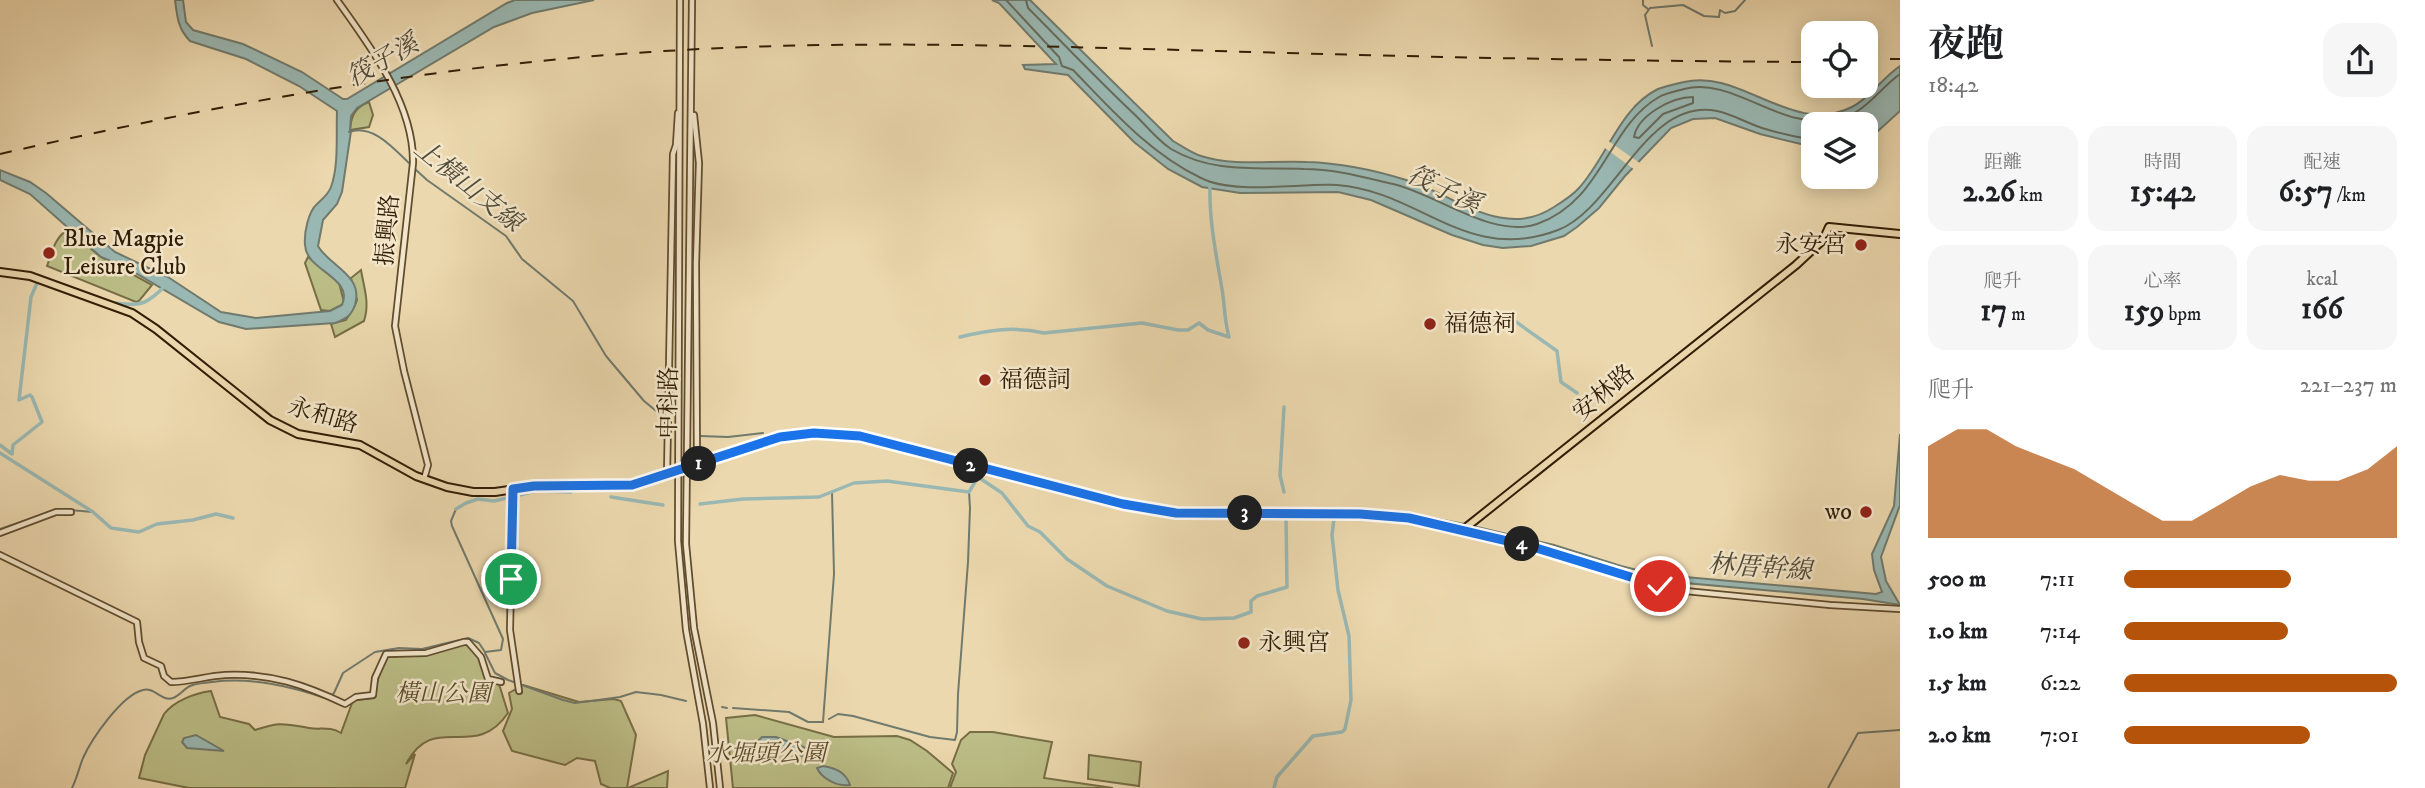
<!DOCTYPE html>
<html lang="zh-TW">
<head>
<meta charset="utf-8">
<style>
  body { margin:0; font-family:"IM FELL DW Pica","Noto Serif TC",serif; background:#f6f6f6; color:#202124; height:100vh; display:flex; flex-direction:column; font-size:26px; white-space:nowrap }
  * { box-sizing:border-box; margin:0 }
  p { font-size:23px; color:#757577 }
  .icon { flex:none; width:38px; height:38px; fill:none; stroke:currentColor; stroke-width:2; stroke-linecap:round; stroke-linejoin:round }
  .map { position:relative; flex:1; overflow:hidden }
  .panel { display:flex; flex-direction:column; background:#fff; width:525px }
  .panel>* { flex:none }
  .tools { position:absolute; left:1801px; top:21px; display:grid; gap:14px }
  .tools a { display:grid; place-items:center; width:77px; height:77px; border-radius:14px; background:#fff; box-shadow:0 4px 18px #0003; font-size:35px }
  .pin { position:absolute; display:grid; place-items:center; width:60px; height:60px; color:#fff; margin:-30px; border:4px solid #fff; border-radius:50%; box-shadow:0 2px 7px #0007 }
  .km { position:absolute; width:35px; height:35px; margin:-18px; border-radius:50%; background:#222; color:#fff; font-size:19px; line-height:35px; text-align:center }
  .round { display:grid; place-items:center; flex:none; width:74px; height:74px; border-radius:21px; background:#f6f6f6 }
  .summary { display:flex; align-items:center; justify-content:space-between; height:119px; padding:0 28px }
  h1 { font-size:38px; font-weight:700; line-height:52px }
  .metrics { display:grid; grid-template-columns:repeat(3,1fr); gap:10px; height:119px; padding:7px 28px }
  .metrics div { display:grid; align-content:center; border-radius:18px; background:#f6f6f6; text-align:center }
  .metrics b { font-size:30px; font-weight:700 }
  .metrics small { font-size:19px; font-weight:400 }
  .metrics p { font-size:19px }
  .chart { height:196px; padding:14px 28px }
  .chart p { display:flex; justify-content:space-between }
  .chart svg { width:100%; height:126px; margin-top:7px; fill:#b45309; opacity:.7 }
  ul { padding:0 28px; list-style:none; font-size:23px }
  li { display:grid; grid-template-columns:112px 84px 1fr; align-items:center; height:52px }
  li i { height:18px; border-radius:9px; background:#b45309 }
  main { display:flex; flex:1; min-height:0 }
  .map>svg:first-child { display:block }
</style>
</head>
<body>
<main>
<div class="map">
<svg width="1900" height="788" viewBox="0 0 1900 788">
  <rect width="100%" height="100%" fill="#ecd8ae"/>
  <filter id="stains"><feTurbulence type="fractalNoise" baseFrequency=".00286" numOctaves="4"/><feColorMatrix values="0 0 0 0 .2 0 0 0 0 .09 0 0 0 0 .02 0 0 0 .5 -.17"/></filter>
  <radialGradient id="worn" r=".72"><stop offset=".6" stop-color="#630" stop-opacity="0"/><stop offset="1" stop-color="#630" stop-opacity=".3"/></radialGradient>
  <!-- green -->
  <g fill="#bcbe87" stroke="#776e46" stroke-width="2">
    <path d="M369,102L373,115L369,127L350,130C351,116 355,107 369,102Z"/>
    <path d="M68,230L101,257L152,285L139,301L136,302L47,266C52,253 55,236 68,230Z"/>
    <path d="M308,257L339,283L344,302L355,305L357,300L351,278L361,270C364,288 370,303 364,321L335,337L331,324L346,320L354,307L343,304L330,311L321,310L305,263Z"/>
    <path d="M460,644L470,646C474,651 480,657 481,663C485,677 482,679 499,684L508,713C474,763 434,710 406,764L415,754L405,788H189L139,778L145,755L164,714C174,701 195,693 211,691L220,717L249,724L255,730C282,721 283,724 309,728C320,730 330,726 341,733L352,703L356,700L374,698L379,674L387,657L429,654Z"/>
    <polygon points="523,685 579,702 614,699 621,701 636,735 627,788 610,788 601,784 595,761 577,758 565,765 512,751 503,731 512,709 509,693"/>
    <polygon points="755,715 834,737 897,736 910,740 927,751 953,773 948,788 733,788 726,718"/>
    <polygon points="970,732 993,732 1052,742 1044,778 1113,788 950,788 956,772 952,764 961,740"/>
    <polygon points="1089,755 1141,762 1139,786 1088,779"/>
    <polygon points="668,771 667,788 628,788"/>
  </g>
  <!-- water -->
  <g fill="#9ab8b3" stroke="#707a6d" stroke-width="2">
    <path d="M175,0H183L186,22L193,30L243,44L302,72L343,99H347L507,3L515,0H594L532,13L494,27L357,108L351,116L350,130L351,131L342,192L337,204L323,220L318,246C329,266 364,275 355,305C351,316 346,319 335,323L246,329L219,322L125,267L101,257L30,194L0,180V170L30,182L46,193L115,252L168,277L221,312L256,318L330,311L342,305C354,277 306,271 305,245C304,233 308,212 317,204C323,198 328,195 331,187C339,165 336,135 337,111L299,86L246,59L190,41C178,29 177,16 175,0Z"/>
    <path d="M992,0H1030L1173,141C1182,146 1191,153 1201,156C1236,167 1271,160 1307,162C1340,163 1374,170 1406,180C1454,194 1503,241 1554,207C1562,202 1573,195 1579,188C1606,159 1620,107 1658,89C1666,86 1675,84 1684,82C1741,68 1792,137 1852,107C1870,98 1883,77 1900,66V111L1866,142V124H1813V147L1760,134L1715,118L1693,119L1671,128L1625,176L1599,208L1577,227L1564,236L1531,246L1503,248L1483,245L1452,235L1371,200L1338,192L1240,193L1202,187L1168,169L1134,142L1068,75L1025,69L1023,65L1056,64L999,3Z"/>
    <polygon points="1900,434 1900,505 1881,557 1886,581 1900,605 1863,599 1674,582 1675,576 1876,594 1882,592 1874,570 1872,554 1894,506"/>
    <polygon points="196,735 224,751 187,748 182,742 184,738"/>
    <polygon points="762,737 776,737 809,749 804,756 794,755 774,745 760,745 758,741"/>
    <path d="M823,766C835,768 846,772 850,785C838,787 822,779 817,768Z"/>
  </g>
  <!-- pier -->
  <polygon fill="#ecd8ae" points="1607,140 1641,164 1635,170 1602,146"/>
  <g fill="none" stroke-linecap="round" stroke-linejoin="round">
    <!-- shore -->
    <g stroke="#666b5c" stroke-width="2">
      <path d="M1006,0L1059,57L1062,66L1073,70C1112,110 1149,153 1201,178C1234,195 1299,183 1337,185C1420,191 1467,265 1558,230C1615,208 1646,97 1717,111C1732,114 1747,123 1762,128C1778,133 1796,137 1813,140"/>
      <path d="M1026,0L1028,8C1063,43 1097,79 1133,113C1145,124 1157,140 1171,149C1214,174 1257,167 1304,169C1335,169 1363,177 1393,184C1437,194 1492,239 1537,224C1603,201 1607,127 1659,97C1666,93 1677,91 1684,89C1734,76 1780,132 1836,119C1843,117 1851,116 1856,112C1873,102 1884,85 1900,74"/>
      <path d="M1693,97V103L1663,114L1639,138L1634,137C1638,115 1672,97 1693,97Z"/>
    </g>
    <!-- stream -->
    <g stroke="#707a6d" stroke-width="2">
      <polyline points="1643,0 1643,5 1648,9"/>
      <polyline points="1652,46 1645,15 1650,8 1683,5 1704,16 1719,17 1720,10 1725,13 1735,11 1745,0"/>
      <path d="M349,132C373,123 395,150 411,165"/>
      <polyline points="415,169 427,180 506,236 522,259 573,301 606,356 644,401 666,419"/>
      <polyline points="700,436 728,437 763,433"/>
      <polyline points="1342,508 1403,512 1464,524"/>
      <polyline points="1473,526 1554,545 1621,566 1677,580"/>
      <polyline points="0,529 58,509 93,512"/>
      <polyline points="485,653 495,673 508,680 563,700 575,703 591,701 620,697 636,692 661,695 686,701"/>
      <polyline points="722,707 727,708"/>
      <polyline points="733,708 789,712 808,722 823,722"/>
      <polyline points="829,719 838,714 853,716 930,737 955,740 957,732 958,694 968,562 970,508 969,492"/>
      <polyline points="823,722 834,574 832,492"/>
      <path d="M72,788C77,778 79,768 83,758C92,738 122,695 143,690C155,687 162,702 173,698C179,696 184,689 190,686C196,683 205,683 212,682C252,677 290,686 328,699L334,693L343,673L375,652L399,648L422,649L468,638L479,643L485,652L501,650L503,639L452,526L451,521L456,509"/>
      <polyline points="1828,788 1858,733 1900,730"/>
    </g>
    <!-- canal -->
    <g stroke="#9ab8b3" stroke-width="3.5">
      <path d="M116,303C142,307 148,303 166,285"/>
      <polyline points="1512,319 1557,351 1561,382 1577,393"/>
      <path d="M960,337C989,330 1014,326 1044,333L1142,323L1178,330H1188L1199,323L1208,330L1229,337C1224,319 1225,307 1222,289C1216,254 1209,221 1210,185"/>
      <polyline points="1284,407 1280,475 1284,492"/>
      <polyline points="0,445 12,454 13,445 42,422 32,397 30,395 19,400 31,297 37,283"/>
      <polyline points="0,453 93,512 111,528 139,532 157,524 193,520 216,514 233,518"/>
      <polyline points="611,497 663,505"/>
      <polyline points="700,504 743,499 819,497 854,483 887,481 969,492 978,477 1002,493 1028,526 1040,532 1067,559 1107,586 1167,611 1202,619 1234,618 1251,612 1251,601 1257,596 1287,587 1286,517"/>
      <polyline points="456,509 466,503 478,499 494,501 536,491 571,492"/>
      <polyline points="1274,788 1277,777 1313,736 1342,732 1345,729 1351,700 1349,636 1338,590 1332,535 1334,519"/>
    </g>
    <!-- minor casing -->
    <g stroke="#604c2f" stroke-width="8">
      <g id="minor">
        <path d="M337,0C370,46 414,104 413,163L395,326L404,371L428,465L424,479"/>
        <polyline points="680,0 678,541 686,630 703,724 710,788"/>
        <polyline points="692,0 686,544 694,628 713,723 720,788"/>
        <polyline points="694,115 699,163 696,264 697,465"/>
        <polyline points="667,475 673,154 676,145 678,113"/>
        <polyline points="513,489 510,630 519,691"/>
        <polyline points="1464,529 1533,547 1675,590 1830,605 1900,609"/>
        <polyline points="0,533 56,512 71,512"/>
        <path d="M0,555L137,622L139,642L144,658L161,666L164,676L171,682C189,682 207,676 225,675C271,673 305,685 345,704L356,697L373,695L375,678L386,654L426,653L464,642H468L481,657L488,679L501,682"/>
      </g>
    </g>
    <!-- major casing -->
    <g stroke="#321e05" stroke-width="10">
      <polyline id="major" points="0,272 30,276 132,313 156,329 270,420 298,434 360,445 416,476 447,487 473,492 495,492 534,486 632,485 780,437 814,434 860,436 1123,504 1176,513 1385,515 1464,529 1796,265 1823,240 1829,227 1900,234"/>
    </g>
    <!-- minor -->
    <use href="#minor" stroke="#f3e6ca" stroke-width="4.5"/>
    <!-- major -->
    <use href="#major" stroke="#ecd8ae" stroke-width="6"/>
    <!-- rail -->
    <g stroke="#321e05" stroke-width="2" stroke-dasharray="12 12" stroke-linecap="butt">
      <polyline points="1866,59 1900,59"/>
      <path d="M0,154C214,105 431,66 650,52C839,39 1029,46 1218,51C1416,57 1615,61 1813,62"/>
    </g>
  </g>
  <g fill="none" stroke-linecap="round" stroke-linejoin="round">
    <!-- route casing -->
    <g stroke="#fff" stroke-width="14">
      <polyline id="route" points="511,579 513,489 534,486 632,485 780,437 814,433 860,436 1123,504 1176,513 1360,514 1409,518 1533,547 1660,586"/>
    </g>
    <!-- route -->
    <use href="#route" stroke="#1a73e8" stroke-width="9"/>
  </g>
  <!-- markers -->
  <g fill="#8f2418" stroke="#f3e6ca" stroke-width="2.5">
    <circle cx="1861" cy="245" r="7"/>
    <circle cx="49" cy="253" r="7"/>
    <circle cx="1430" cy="324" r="7"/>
    <circle cx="985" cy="380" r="7"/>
    <circle cx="1866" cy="512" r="7"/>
    <circle cx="1244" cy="643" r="7"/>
  </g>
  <g text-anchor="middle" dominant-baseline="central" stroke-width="5" stroke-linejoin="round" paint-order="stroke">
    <!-- street labels -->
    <g font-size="24" fill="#321e05" stroke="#f3e6ca">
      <text transform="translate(388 230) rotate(-85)">振興路</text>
      <text transform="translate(1604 393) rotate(-40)">安林路</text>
      <text transform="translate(669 403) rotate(-89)">中科路</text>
      <text transform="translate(323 416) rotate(16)">永和路</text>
    </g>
    <!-- poi labels -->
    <g font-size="24" fill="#321e05" stroke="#f3e6ca" text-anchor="start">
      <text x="63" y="239">Blue Magpie<tspan x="63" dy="28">Leisure Club</tspan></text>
      <text x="1847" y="245" text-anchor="end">永安宮</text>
      <text x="1444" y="324">福德祠</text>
      <text x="999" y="380">福德詞</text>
      <text x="1852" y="512" text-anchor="end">wo</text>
      <text x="1258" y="643">永興宮</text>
    </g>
    <!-- park labels -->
    <g font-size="24" font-style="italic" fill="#5b4e2c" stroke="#f3e6ca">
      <text x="443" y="694">橫山公園</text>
      <text x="766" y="754">水堀頭公園</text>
    </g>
    <!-- water labels -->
    <g font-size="26" font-style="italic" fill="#514c39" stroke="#f3e6ca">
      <text transform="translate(383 61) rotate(-30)">筏子溪</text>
      <text transform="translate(468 186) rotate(39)">上橫山支線</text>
      <text transform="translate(1444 190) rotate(25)">筏子溪</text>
      <text transform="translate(1760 568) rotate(4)">林厝幹線</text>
    </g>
  </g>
  <rect width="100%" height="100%" filter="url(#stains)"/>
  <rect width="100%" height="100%" fill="url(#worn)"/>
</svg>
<div class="tools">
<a><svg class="icon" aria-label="locate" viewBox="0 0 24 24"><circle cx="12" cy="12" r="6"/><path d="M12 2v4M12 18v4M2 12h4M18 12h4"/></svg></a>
<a><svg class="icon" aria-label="layers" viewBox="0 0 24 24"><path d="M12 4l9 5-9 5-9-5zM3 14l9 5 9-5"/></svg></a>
</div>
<div class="pin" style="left:511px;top:579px;background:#1e9e55"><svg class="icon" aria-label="arrive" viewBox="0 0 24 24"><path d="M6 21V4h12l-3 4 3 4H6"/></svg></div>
<div class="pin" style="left:1660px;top:586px;background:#d93025"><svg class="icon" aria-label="check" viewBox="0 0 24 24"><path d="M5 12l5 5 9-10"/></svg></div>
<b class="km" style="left:699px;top:464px">1</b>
<b class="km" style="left:971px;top:466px">2</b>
<b class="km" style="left:1245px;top:513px">3</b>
<b class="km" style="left:1522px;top:544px">4</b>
</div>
<section class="panel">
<div class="summary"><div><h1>夜跑</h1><p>18:42</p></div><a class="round"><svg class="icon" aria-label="share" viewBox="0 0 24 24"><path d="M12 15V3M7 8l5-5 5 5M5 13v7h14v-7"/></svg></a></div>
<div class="metrics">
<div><p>距離</p><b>2.26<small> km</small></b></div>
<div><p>時間</p><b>15:42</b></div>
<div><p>配速</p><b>6:57<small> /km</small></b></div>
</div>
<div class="metrics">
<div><p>爬升</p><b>17<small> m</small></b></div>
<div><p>心率</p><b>159<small> bpm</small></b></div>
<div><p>kcal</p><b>166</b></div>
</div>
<div class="chart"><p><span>爬升</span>221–237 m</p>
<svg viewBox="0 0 160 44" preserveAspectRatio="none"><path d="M0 44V12L10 6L20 6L30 12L40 16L50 20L60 26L70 32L80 38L90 38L100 32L110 26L120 22L130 24L140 24L150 20L160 12V44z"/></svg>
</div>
<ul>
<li><b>500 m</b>7:11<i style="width:61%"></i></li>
<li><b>1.0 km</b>7:14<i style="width:60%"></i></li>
<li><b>1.5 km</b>6:22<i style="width:100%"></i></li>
<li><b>2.0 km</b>7:01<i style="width:68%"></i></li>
</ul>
</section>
</main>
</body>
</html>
